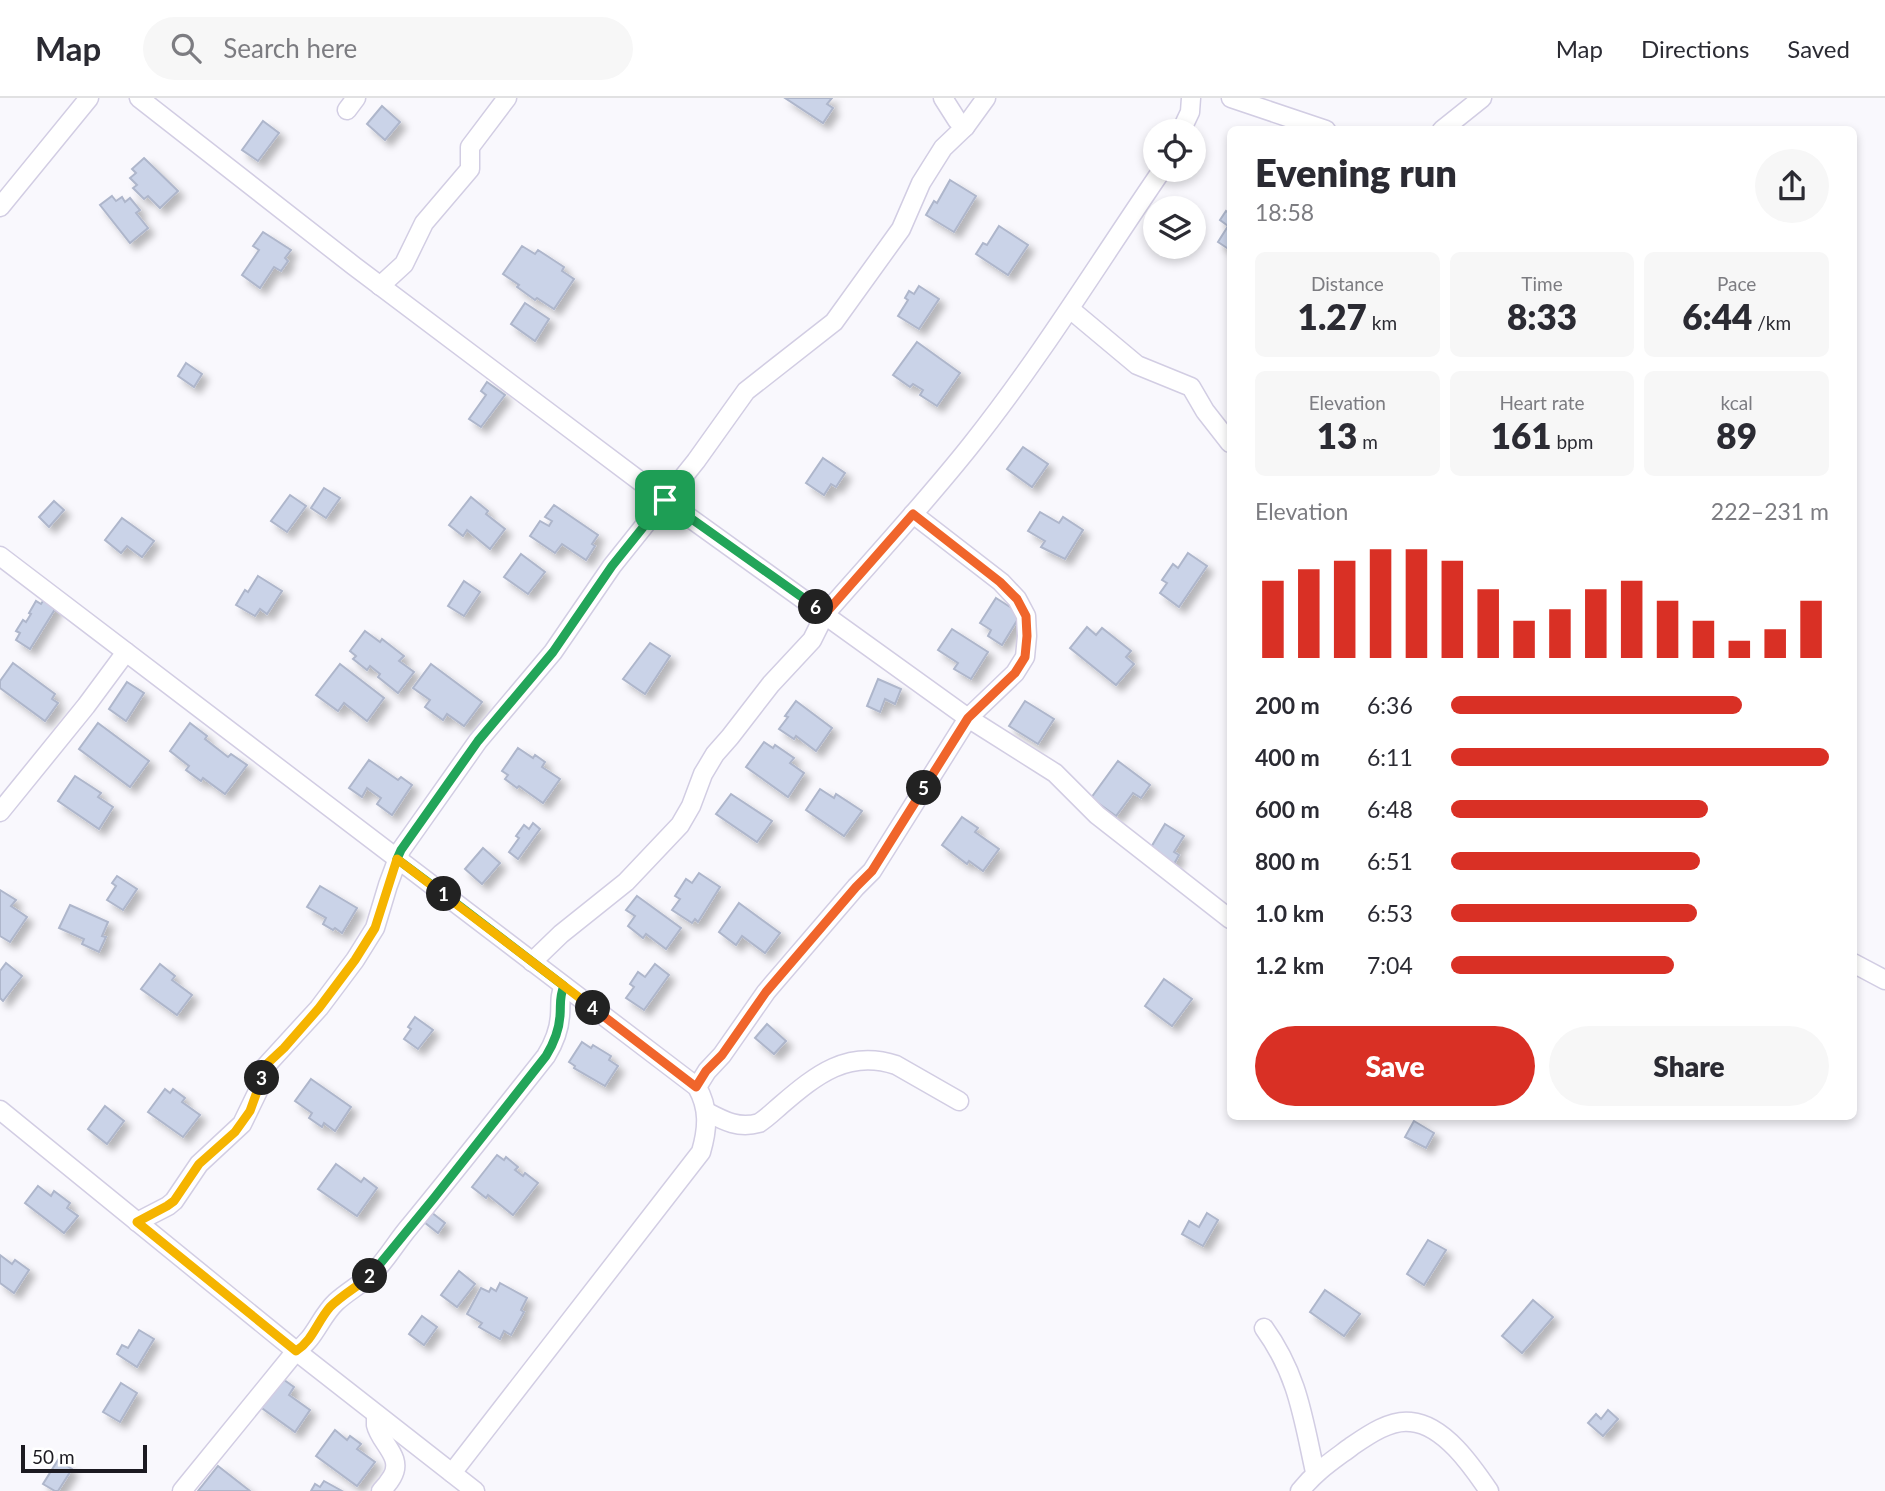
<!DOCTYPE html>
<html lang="en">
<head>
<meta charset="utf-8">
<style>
  body { margin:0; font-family:Lato,sans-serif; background:#f7f7f7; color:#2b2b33; height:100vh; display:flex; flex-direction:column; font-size:26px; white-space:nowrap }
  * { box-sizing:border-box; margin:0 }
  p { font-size:23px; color:#7c7c81 }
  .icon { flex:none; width:38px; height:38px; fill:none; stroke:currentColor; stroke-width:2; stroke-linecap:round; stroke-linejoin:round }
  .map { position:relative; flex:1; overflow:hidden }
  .drawer { position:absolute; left:1227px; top:28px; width:630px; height:994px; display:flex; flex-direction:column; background:#fff; border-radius:10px; box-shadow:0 4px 10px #0003 }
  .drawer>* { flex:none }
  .fabs { position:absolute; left:1143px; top:21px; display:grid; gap:14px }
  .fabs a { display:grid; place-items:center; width:63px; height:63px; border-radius:50%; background:#fff; box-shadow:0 4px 10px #0003; font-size:35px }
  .scale { position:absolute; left:21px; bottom:18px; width:126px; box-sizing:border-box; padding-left:7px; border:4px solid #1c1a21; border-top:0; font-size:19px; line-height:24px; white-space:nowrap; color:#1c1a21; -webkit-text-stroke:5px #fff; paint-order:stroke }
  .pin { position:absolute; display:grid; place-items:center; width:60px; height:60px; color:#fff; margin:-30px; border-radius:14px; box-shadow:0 4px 10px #0006 }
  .km { position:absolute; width:35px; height:35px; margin:-18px; border-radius:50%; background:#222; color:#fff; font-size:19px; line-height:35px; text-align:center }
  .round { display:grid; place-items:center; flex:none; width:74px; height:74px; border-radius:37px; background:#f7f7f7 }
  .summary { display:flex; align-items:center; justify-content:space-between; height:119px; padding:0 28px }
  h1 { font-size:38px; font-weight:800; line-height:52px }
  .stats { display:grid; grid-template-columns:repeat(3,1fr); gap:10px; height:119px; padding:7px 28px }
  .stats div { display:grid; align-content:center; border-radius:10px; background:#f7f7f7; text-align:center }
  .stats b { font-size:35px; font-weight:800 }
  .stats small { font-size:19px; font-weight:400 }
  .stats p { font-size:19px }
  .chart { height:196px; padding:14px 28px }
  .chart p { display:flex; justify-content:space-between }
  .chart svg { width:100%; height:126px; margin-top:7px; stroke:#d93025; stroke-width:6 }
  .primary-button { display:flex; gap:14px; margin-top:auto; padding:14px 28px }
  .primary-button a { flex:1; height:80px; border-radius:42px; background:#d93025; color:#fff; font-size:28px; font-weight:800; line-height:80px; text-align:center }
  .primary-button a+a { background:#f7f7f7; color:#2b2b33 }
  ul { padding:0 28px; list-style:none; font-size:23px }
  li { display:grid; grid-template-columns:112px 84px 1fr; align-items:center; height:52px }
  li i { height:18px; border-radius:9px; background:#d93025 }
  header { display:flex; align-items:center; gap:42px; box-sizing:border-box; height:98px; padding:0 35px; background:#fff; border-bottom:2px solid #e1e1e2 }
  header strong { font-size:33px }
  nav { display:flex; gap:38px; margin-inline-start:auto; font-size:24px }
  .search { width:490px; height:63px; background:#f7f7f7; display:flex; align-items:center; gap:18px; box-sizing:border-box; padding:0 24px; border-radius:38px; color:#7c7c81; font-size:26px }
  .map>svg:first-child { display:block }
</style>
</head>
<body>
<header>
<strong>Map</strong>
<div class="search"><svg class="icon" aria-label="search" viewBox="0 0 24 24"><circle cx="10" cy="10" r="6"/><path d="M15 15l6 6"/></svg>Search here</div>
<nav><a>Map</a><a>Directions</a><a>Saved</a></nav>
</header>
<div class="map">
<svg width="1885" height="1393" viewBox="0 0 1885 1393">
  <defs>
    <filter id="shadow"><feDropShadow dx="6" dy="6" stdDeviation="3.5" flood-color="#0004"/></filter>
  </defs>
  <rect width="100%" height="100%" fill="#f9f8fd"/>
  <!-- building -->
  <g fill="#cad3e8" stroke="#aeb6cb" stroke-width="2" filter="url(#shadow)">
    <polygon points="785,0 832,0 827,6 833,10 823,25"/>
    <polygon points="382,8 400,24 385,42 367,26"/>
    <polygon points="263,23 279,35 258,63 242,52"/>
    <polygon points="144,60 178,93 160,110 148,98 144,101 133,90 137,87 130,80 136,75 132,71"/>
    <polygon points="950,82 976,98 954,134 926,117 934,103 937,105"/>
    <polygon points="112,98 116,103 122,99 125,104 130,100 140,112 136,115 148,130 130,145 100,107"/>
    <polygon points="1226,113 1230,116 1230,152 1218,144 1228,128 1220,122"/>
    <polygon points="999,128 1028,147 1008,177 976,156 983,145 987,147"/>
    <polygon points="263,134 291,152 285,160 288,163 281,173 274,169 260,190 242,177 259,152 253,148"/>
    <polygon points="522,148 535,156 538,152 564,169 562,173 574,181 554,211 537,200 535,202 517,189 519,187 503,176"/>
    <polygon points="919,188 939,201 919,231 898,218 908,202 905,200 909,193 914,196"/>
    <polygon points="525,205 549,221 535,243 511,226"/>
    <polygon points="917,244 960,275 937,308 920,297 923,292 913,286 910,289 893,277"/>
    <polygon points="186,265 202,276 194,289 178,278"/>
    <polygon points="487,284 505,297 481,329 469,321 486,297 481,293"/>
    <polygon points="1023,349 1048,366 1032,389 1007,371"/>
    <polygon points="823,360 845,375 836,389 831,386 824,397 806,385"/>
    <polygon points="324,390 340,400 326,420 311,410"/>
    <polygon points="290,397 306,408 287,434 271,423"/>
    <polygon points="471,399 488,413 486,416 505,431 490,451 467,432 463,438 449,427"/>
    <polygon points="54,403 64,412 49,429 39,419"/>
    <polygon points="554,407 598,437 592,446 595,448 586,462 562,446 555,455 530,438 540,423 549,428 552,423 545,419"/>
    <polygon points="1040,414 1059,425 1063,419 1083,432 1065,461 1041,449 1045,443 1028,433"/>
    <polygon points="122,420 154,443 142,459 127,448 121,455 105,442"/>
    <polygon points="1188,455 1207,468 1179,509 1160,495 1167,485 1162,482 1173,466 1178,470"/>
    <polygon points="521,456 545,474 528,496 504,479"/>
    <polygon points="258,478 282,493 267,516 260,511 255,518 236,507 245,492 248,494"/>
    <polygon points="464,483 480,494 464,518 448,508"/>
    <polygon points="45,500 57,508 30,551 16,542 20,535 16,533 23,522 26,524 31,516 29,515 36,503 41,506"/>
    <polygon points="996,500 1021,516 1002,547 988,538 991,532 980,525"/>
    <polygon points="1087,529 1096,537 1102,530 1131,553 1126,559 1134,566 1116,587 1070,550"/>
    <polygon points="952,531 988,554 971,581 954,571 958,565 938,552"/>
    <polygon points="365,533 380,544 382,541 404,558 399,563 414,574 398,595 378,579 380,576 370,568 367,572 353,561 356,558 350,553"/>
    <polygon points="650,545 670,558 645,596 623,581"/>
    <polygon points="13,565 55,596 52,601 58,605 45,623 0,590 0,583"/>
    <polygon points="340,566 384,600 367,623 344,605 338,613 316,597"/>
    <polygon points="431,566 482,604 464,628 447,616 443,622 425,609 430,602 413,590"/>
    <polygon points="878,581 901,591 895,606 885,601 880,614 867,608"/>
    <polygon points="127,584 144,595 126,623 109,611"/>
    <polygon points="796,603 832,630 816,653 796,638 794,641 779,631 788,619 785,618"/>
    <polygon points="1025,603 1054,621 1038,646 1009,628"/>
    <polygon points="98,625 149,663 130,689 79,651"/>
    <polygon points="190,625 207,638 205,641 228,659 231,656 247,667 225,696 203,680 201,683 186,672 189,668 170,653"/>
    <polygon points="764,644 773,650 775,647 794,660 790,665 804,675 788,699 746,669"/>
    <polygon points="518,650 533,660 535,657 545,664 542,669 560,681 543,705 519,688 517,690 505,681 508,677 502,673"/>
    <polygon points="369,662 398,682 401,679 412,687 392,717 377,706 381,700 367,690 362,699 349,690"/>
    <polygon points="1118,663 1150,687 1141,700 1133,695 1116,718 1091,700"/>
    <polygon points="75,678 101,695 98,699 113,709 99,731 58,703"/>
    <polygon points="820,691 834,700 836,696 862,713 844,738 806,712"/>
    <polygon points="731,696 772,723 757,744 716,716"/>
    <polygon points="962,719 978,730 975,734 999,751 983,773 969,763 967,766 942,747"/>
    <polygon points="533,725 540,731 518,761 509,754 519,740 516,738 524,727 529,731"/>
    <polygon points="1165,726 1184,738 1174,754 1179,757 1174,766 1150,751"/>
    <polygon points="483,750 500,765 482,786 465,771"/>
    <polygon points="699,775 720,789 698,824 695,821 692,825 672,812 680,801 675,798 686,781 692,785"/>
    <polygon points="117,778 137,791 123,812 107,802 116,788 112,785"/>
    <polygon points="320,788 357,810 342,835 335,830 333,832 323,826 326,820 307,809"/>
    <polygon points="0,792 16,802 11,808 27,819 10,844 0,838"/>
    <polygon points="637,798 681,830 666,851 646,836 643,840 628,828 635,818 626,812"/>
    <polygon points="739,805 780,835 765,855 742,838 736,847 719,834"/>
    <polygon points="70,807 108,824 102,838 106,839 99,854 82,846 84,841 59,830"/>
    <polygon points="6,865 22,878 3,903 0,900 0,873"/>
    <polygon points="160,866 175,878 172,882 192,897 177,917 141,891"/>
    <polygon points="655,866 669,877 644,912 626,900 634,889 630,886 638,874 645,879"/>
    <polygon points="1164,881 1192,901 1172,928 1145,908"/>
    <polygon points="415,919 433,932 418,951 404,941 411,931 408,929"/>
    <polygon points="767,926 786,943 774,956 755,940"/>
    <polygon points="582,944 591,950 593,947 611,958 609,962 618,968 605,988 574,970 575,968 569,964"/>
    <polygon points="311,981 351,1009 335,1033 324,1025 322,1029 309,1020 312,1015 295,1003"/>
    <polygon points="165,991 170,995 173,991 185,1000 182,1004 200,1017 183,1039 148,1014"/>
    <polygon points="105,1008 124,1023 107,1046 88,1031"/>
    <polygon points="1414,1023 1434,1035 1426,1050 1405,1039"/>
    <polygon points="497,1057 504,1062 506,1059 518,1069 515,1072 523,1078 525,1075 538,1085 513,1117 488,1097 486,1100 472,1089"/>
    <polygon points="336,1066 361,1084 364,1080 377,1090 357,1118 318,1091"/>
    <polygon points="38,1088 51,1098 54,1093 70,1105 67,1110 78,1118 64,1135 25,1105"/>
    <polygon points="431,1114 445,1125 438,1135 424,1124"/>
    <polygon points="1207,1115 1218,1122 1203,1148 1182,1136 1189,1123 1199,1129"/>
    <polygon points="1428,1142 1446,1152 1424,1187 1407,1176"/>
    <polygon points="0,1157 12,1166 15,1162 29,1172 14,1195 0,1185"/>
    <polygon points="459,1173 475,1186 457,1209 441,1197"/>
    <polygon points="500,1185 527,1200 521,1212 524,1214 511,1237 504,1233 500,1241 479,1229 482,1225 467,1216 481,1190 489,1194 491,1190 496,1193"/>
    <polygon points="1325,1192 1360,1216 1344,1238 1310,1214"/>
    <polygon points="1533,1202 1553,1219 1522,1255 1502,1238"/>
    <polygon points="422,1218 437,1229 424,1247 409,1236"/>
    <polygon points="139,1232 154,1241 137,1269 117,1256 122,1247 128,1250"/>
    <polygon points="280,1279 294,1289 289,1297 310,1312 295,1334 259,1308"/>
    <polygon points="121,1285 137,1295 120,1324 103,1314"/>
    <polygon points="1608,1312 1618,1321 1603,1338 1588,1325 1596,1316 1601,1321"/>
    <polygon points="335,1332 347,1342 350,1338 361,1346 357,1351 375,1364 357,1388 316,1358"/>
    <polygon points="58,1362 72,1371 58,1393 55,1393 43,1386"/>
    <polygon points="218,1368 250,1393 198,1393"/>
    <polygon points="324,1383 342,1393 311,1393 315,1386 320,1389"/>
  </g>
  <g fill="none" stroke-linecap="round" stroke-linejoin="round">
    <!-- minor casing -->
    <g stroke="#d2cde3" stroke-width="21">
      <g id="minor">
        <polyline points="139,0 354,168 665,402 968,620 1055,675 1097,717 1230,821"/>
        <polyline points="943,0 957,22 965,29"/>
        <polyline points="1231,0 1326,32"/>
        <polyline points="347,12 356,0"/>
        <polyline points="1442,32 1482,0"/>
        <polyline points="1181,33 1190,14 1191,0"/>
        <polyline points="0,109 89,0"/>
        <polyline points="380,188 404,166 424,125 470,71 470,49 507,0"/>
        <polyline points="1070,211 1137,267 1191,289 1205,313 1230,345"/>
        <path d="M0,458L697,989C709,1010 708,1030 701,1054L452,1375"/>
        <polyline points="0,714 86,608 126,554"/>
        <path d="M532,864L561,836L626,784L680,727L691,708L703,676L715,656L730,639L771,586L812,542L825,516C874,460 925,405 971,347C1041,259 1099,164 1162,72"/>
        <polyline points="1853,865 1885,882"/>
        <polyline points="697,989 707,973 722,957 766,894 856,789 872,773 968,620 1015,575 1025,559 1027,538 1026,518 1017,501 1001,484 913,416"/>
        <polyline points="0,1012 296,1253 475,1393"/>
        <path d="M707,1014C724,1023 739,1031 759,1025C767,1020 774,1013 781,1007C816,977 848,951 896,967L959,1003"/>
        <polyline points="137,1124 168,1108 174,1103 199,1066 242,1026 258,993 264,970 319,910 355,862 375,830 388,787 401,752 478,643 553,554 612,468 696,363 746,293 834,224 901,131 921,85 943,50 965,29 986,0"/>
        <path d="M1264,1230C1298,1277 1303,1320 1315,1374"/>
        <path d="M376,1316C376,1318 376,1325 376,1327C380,1345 404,1359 392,1379C389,1384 385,1389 381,1393"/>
        <path d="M182,1393L296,1253C315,1241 320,1219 336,1204C348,1193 362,1186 374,1174C387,1161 397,1143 410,1128C456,1072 501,1015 546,958C554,945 559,933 560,918C561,906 559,898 564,888"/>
        <path d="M1300,1393C1316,1373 1332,1363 1352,1348C1368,1337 1391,1321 1411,1324C1444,1327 1472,1368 1489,1393"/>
      </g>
    </g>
    <!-- minor -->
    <use href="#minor" stroke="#fff" stroke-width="18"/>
  </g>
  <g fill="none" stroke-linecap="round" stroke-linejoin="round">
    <!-- split-1 casing -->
    <g stroke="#fff" stroke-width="14">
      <polyline id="split-1" points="444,796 397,761 401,752 478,643 553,554 612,468 665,402"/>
    </g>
    <!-- split-2 casing -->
    <g stroke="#fff" stroke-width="14">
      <path id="split-2" d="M370,1178L434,1100L546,958C554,945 559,933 560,918C561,906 559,899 564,888L444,796"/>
    </g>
    <!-- split-3 casing -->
    <g stroke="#fff" stroke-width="14">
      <path id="split-3" d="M262,980L250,1013L235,1034L199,1066L174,1103L167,1108L137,1124L296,1253C313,1242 317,1224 330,1209C342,1197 357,1189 370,1178"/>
    </g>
    <!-- split-4 casing -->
    <g stroke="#fff" stroke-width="14">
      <polyline id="split-4" points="262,980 264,970 269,964 284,950 319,910 355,862 375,830 397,761 593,910"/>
    </g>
    <!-- split-5 casing -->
    <g stroke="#fff" stroke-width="14">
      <polyline id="split-5" points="593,910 696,989 706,973 722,957 766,894 856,789 872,773 924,690"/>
    </g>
    <!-- split-6 casing -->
    <g stroke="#fff" stroke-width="14">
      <polyline id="split-6" points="816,509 825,516 913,416 1000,484 1017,501 1026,518 1027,538 1025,559 1015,575 968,620 924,690"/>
    </g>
    <!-- split-7 casing -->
    <g stroke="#fff" stroke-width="14">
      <polyline id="split-7" points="665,402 816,509"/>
    </g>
    <!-- split-1 -->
    <use href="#split-1" stroke="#22a559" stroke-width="9"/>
    <!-- split-2 -->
    <use href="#split-2" stroke="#22a559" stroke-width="9"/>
    <!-- split-3 -->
    <use href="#split-3" stroke="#f5b400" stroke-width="9"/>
    <!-- split-4 -->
    <use href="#split-4" stroke="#f5b400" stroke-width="9"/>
    <!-- split-5 -->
    <use href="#split-5" stroke="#f0652b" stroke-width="9"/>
    <!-- split-6 -->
    <use href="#split-6" stroke="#f0652b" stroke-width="9"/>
    <!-- split-7 -->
    <use href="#split-7" stroke="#22a559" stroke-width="9"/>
  </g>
</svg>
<div class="fabs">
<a><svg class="icon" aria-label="locate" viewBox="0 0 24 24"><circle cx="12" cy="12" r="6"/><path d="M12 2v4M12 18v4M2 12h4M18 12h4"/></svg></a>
<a><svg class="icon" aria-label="layers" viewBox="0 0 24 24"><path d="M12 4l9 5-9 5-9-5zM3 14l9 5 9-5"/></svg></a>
</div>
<div class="scale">50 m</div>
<div class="pin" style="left:665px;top:402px;background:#1e9e55"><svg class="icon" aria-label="arrive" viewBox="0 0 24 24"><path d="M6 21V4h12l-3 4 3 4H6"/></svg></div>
<b class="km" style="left:444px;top:796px">1</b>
<b class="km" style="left:370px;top:1178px">2</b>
<b class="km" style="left:262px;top:980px">3</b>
<b class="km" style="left:593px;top:910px">4</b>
<b class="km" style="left:924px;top:690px">5</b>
<b class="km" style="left:816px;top:509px">6</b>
<section class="drawer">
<div class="summary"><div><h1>Evening run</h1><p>18:58</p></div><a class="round"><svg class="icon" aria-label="share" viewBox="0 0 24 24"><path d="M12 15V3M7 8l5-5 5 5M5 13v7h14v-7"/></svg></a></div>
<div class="stats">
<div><p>Distance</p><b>1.27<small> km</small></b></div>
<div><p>Time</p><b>8:33</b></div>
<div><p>Pace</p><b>6:44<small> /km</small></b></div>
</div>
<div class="stats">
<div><p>Elevation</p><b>13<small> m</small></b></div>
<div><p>Heart rate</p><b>161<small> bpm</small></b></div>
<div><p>kcal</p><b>89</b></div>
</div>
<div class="chart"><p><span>Elevation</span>222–231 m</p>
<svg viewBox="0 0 160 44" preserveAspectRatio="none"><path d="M5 44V17M15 44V13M25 44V10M35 44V6M45 44V6M55 44V10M65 44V20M75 44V31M85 44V27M95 44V20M105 44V17M115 44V24M125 44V31M135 44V38M145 44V34M155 44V24"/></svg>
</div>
<ul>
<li><b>200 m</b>6:36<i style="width:77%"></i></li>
<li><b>400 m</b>6:11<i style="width:100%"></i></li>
<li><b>600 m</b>6:48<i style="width:68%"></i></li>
<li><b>800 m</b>6:51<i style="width:66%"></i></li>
<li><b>1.0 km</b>6:53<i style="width:65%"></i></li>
<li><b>1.2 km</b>7:04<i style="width:59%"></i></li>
</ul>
<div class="primary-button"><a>Save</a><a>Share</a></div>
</section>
</div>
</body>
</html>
